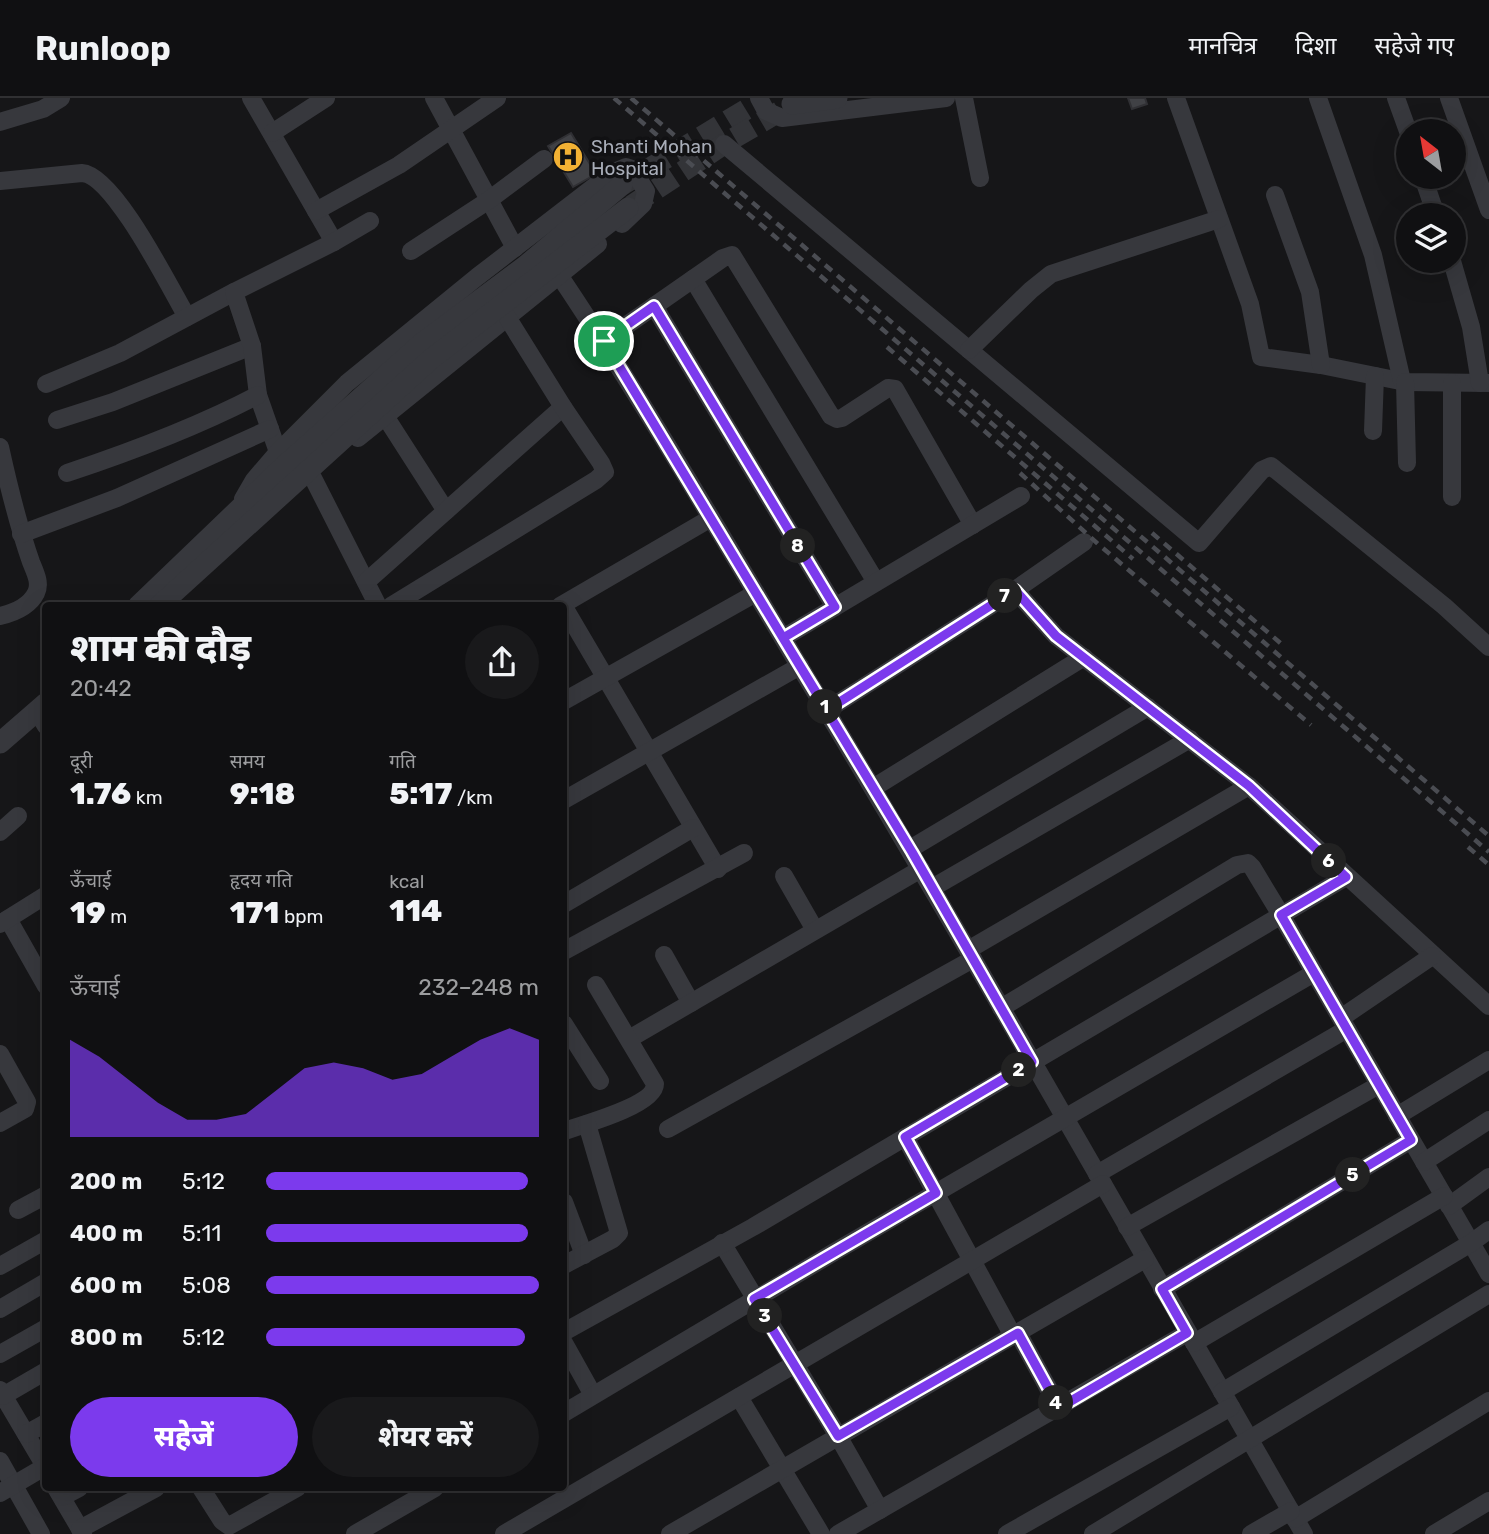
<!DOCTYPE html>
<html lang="hi">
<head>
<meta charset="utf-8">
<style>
  body { margin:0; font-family:Rubik,"Noto Sans Devanagari",sans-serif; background:#19191b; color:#f1f3f6; height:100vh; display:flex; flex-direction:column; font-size:26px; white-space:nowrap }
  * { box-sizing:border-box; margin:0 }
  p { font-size:23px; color:#9c9d9f }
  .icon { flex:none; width:38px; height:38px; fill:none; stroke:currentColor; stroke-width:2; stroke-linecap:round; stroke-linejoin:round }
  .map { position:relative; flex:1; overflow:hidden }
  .details { position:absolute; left:42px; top:504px; width:525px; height:889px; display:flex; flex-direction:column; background:#101012; border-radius:7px; box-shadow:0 7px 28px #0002,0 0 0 2px #303032 }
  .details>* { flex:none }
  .needle { width:46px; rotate:329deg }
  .controls { position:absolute; left:1396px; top:21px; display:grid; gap:14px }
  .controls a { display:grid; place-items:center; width:70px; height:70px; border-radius:50%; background:#101012; box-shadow:0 7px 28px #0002,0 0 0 2px #303032; font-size:35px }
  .pin { position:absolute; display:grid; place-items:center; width:60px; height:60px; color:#fff; margin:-30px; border:4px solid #fff; border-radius:50%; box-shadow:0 2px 7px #0007 }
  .km { position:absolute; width:35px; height:35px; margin:-18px; border-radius:50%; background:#222; color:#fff; font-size:19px; line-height:35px; text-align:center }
  .round { display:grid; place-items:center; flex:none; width:74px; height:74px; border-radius:37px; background:#19191b }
  .overview { display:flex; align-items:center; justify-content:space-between; height:119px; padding:0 28px }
  h1 { font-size:38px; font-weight:800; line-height:52px }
  .stats { display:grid; grid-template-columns:repeat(3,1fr); gap:10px; height:119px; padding:7px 28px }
  .stats div { display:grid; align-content:center }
  .stats b { font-size:30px; font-weight:800 }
  .stats small { font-size:19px; font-weight:400 }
  .stats p { font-size:19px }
  .chart { height:196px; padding:14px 28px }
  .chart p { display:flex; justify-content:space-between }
  .chart svg { width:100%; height:126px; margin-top:7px; fill:#7c3aed; opacity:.7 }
  .action { display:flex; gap:14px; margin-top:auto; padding:14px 28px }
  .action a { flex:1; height:80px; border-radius:42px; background:#7c3aed; color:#fff; font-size:28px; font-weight:800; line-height:80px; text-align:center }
  .action a+a { background:#19191b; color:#f1f3f6 }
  ul { padding:0 28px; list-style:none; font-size:23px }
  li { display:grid; grid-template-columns:112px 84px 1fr; align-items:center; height:52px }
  li i { height:18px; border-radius:9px; background:#7c3aed }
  header { display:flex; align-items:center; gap:42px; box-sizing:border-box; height:98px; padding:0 35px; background:#101012; border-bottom:2px solid #303032 }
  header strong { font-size:33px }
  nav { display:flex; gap:38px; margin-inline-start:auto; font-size:24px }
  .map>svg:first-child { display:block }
</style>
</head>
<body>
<header>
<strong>Runloop</strong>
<nav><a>मानचित्र</a><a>दिशा</a><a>सहेजे गए</a></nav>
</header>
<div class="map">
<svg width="1489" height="1436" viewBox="0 0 1489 1436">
  <rect width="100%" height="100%" fill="#161618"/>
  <!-- building -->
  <g fill="#404145" stroke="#303034" stroke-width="2">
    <polygon points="1128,0 1145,0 1147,6 1132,11"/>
    <polygon points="571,35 596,76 573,89 548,48"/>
  </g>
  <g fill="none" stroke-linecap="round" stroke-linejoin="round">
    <!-- tertiary-tunnel -->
    <g stroke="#333438" stroke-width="21" stroke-dasharray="21 10" stroke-linecap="butt">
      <polyline points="622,87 765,0"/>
      <polyline points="631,108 724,46 787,9"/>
    </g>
    <!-- minor -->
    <g stroke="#37383d" stroke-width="18">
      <polyline points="251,0 334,144"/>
      <polyline points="434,0 515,150"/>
      <polyline points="759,0 766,13 782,20 946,0"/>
      <polyline points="964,0 980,80"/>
      <polyline points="1176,0 1250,206 1261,259 1321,267 1405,284 1489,285"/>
      <polyline points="1318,0 1373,157 1402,283"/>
      <polyline points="1396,0 1409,36"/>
      <polyline points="1449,0 1489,112"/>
      <polyline points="0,24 43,11 61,0"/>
      <polyline points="272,35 326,0"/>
      <polyline points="724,46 1199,445 1262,372 1271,368 1444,508 1489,549"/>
      <polyline points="1423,79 1436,117"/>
      <path d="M0,83L82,75C114,77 170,190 187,219"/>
      <polyline points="1275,97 1310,194 1321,267"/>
      <polyline points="316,113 399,67 497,0"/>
      <polyline points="411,153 489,102 544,61"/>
      <polyline points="1452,163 1471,229 1480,285"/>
      <path d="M559,177C642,301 717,430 794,559C969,848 1135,1143 1304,1436"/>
      <polyline points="693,181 876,484"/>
      <polyline points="654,208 835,509"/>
      <polyline points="604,243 723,160 732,157 831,318 837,321 842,320 888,290 895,291 973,427"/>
      <polyline points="969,252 1031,192 1051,176 1219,121"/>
      <polyline points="1405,284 1407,365"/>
      <polyline points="46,286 120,255 234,194"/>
      <polyline points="385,318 446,413"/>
      <polyline points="57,322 113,304 252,248"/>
      <polyline points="1373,333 1375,278"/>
      <polyline points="358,340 598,146"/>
      <path d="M0,349C9,390 17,424 31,464C35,474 41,485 36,495C29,509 13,515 0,518"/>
      <polyline points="278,354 258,297 252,248 234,194 334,144 370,123"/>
      <path d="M67,375C133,353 197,329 258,297"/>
      <polyline points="313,380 378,508"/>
      <polyline points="1452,399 1452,285"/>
      <polyline points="243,401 254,382 278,354 347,285 477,179 612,75 626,69 632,71 646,93 643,106 622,126"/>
      <polyline points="21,436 117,400 270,331"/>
      <polyline points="366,484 563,309"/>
      <polyline points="1015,492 1056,538 1249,688 1489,908"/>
      <polyline points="391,508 596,382 605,374 601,365 563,309 507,219"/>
      <polyline points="560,508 711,420"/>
      <polyline points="564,509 718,771"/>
      <polyline points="783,540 1021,398"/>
      <polyline points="564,603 756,495"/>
      <polyline points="827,612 1015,492 1084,444"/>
      <polyline points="37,613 46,628"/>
      <polyline points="873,690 1084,559"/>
      <polyline points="564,702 800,568"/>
      <polyline points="0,734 18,718"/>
      <polyline points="910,751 1148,609"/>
      <polyline points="784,778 815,832"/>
      <polyline points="932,790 1190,641"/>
      <polyline points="564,806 693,730"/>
      <polyline points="8,821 46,888"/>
      <polyline points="0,826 46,797"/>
      <polyline points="968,852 1249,688"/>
      <polyline points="564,853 744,755"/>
      <polyline points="664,857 691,905"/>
      <polyline points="1001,910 1237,767 1248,765 1252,769 1281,817 1489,1176"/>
      <polyline points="1341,920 1432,858"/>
      <polyline points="564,926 600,983"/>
      <polyline points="629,941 921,771"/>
      <polyline points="0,956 27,1004 25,1011 0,1025"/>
      <polyline points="1397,1018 1489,962"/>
      <polyline points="668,1031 973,861"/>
      <path d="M564,1033C582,1027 655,1007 655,986L596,887"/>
      <polyline points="905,1039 1013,1238"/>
      <polyline points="1424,1064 1489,1022"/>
      <polyline points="1097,1076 1347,931"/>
      <polyline points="564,1104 584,1157"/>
      <polyline points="1449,1108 1489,1079"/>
      <polyline points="18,1112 46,1097"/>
      <polyline points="1127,1129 1379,987"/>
      <polyline points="722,1145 838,1338 880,1412"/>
      <polyline points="564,1167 613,1141 619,1135 587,1026"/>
      <polyline points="0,1168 46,1142"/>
      <polyline points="1162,1191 1411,1042"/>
      <polyline points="0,1211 46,1184"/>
      <polyline points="564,1234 753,1129 1346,779"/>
      <polyline points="1018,1235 1059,1310"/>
      <polyline points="564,1245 593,1297"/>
      <polyline points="1194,1245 1444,1098"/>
      <polyline points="0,1256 46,1230"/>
      <polyline points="0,1292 46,1370"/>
      <polyline points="1222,1294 1471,1145 1489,1132"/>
      <polyline points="3,1298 46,1273"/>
      <polyline points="739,1299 821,1436"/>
      <polyline points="564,1315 836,1153 1314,875"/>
      <polyline points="26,1336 46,1325"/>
      <polyline points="0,1363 41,1436"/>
      <polyline points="56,1390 83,1436"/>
      <polyline points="201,1390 222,1423 229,1428 297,1390"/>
      <polyline points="0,1395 46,1368"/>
      <polyline points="62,1399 79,1390"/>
      <polyline points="1295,1421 1489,1303"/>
      <polyline points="80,1431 156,1390"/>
      <polyline points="355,1436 435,1390"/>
      <polyline points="504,1436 1103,1086"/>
      <polyline points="670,1436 1145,1161"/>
      <polyline points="838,1436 1187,1235"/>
      <polyline points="1007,1436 1231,1309"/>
      <polyline points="1093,1436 1489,1196"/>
      <polyline points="1251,1436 1291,1413"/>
      <polyline points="1434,1436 1489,1403"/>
    </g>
    <!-- tertiary -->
    <g stroke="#37383d" stroke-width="21">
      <polyline points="792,6 837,0"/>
      <polyline points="138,508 284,368 421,246 524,169 622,87"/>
      <polyline points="159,508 431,261 628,110"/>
      <polyline points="0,645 46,605"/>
    </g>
    <!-- rail -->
    <g stroke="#4a4c52" stroke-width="4.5" stroke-dasharray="9 7" stroke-linecap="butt">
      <polyline points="614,0 1489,754"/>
      <polyline points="631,0 1489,738"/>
      <polyline points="887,249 1133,461"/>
      <polyline points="1020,375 1098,446 1311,627"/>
      <polyline points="1152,435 1285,549"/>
      <polyline points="1468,749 1489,767"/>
    </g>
  </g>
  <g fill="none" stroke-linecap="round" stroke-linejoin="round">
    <!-- route casing -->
    <g stroke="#fff" stroke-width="14">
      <polyline id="route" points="604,243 912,754 1032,964 905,1039 936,1095 754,1201 838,1338 1018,1235 1059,1310 1187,1235 1162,1191 1411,1042 1281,817 1346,779 1249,688 1056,538 1015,492 827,612 783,540 835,509 654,208 604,243"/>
    </g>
    <!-- route -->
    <use href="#route" stroke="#7c3aed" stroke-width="9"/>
  </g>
  <!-- icons -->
  <defs>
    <g id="hospital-disc" transform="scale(1.575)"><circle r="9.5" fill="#f2b134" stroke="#111113"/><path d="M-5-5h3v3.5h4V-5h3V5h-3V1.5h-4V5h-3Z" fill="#111"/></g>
  </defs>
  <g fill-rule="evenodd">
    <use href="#hospital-disc" x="568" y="59"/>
  </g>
  <g text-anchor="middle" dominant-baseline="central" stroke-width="7" stroke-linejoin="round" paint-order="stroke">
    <!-- poi labels -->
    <g font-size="19" fill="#a8adb8" stroke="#111113" text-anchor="start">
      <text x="591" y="48">Shanti Mohan<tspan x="591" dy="22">Hospital</tspan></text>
    </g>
  </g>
</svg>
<div class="controls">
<a><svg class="needle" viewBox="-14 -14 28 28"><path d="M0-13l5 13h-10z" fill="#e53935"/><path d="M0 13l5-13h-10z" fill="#9c9d9f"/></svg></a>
<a><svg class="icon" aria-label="layers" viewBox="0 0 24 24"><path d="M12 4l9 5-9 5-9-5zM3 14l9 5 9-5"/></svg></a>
</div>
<div class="pin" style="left:604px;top:243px;background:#1e9e55"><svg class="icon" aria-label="arrive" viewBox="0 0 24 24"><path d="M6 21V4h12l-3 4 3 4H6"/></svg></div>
<b class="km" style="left:825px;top:609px">1</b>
<b class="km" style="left:1019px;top:972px">2</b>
<b class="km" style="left:765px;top:1218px">3</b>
<b class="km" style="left:1056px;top:1305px">4</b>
<b class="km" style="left:1353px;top:1077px">5</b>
<b class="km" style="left:1329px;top:763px">6</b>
<b class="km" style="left:1005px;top:498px">7</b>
<b class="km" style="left:798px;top:448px">8</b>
<section class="details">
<div class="overview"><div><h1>शाम की दौड़</h1><p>20:42</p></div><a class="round"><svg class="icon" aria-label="share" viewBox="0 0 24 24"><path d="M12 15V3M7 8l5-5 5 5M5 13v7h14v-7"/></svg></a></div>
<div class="stats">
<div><p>दूरी</p><b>1.76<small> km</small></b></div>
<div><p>समय</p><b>9:18</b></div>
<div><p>गति</p><b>5:17<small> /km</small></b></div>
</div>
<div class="stats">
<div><p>ऊँचाई</p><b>19<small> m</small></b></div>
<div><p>हृदय गति</p><b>171<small> bpm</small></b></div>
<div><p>kcal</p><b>114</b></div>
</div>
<div class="chart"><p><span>ऊँचाई</span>232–248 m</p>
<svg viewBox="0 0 160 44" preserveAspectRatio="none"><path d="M0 44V10L10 16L20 24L30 32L40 38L50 38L60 36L70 28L80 20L90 18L100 20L110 24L120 22L130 16L140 10L150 6L160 10V44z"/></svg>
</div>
<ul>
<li><b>200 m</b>5:12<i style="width:96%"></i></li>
<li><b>400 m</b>5:11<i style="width:96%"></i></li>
<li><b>600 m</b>5:08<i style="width:100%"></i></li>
<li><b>800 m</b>5:12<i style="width:95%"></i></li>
</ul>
<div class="action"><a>सहेजें</a><a>शेयर करें</a></div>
</section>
</div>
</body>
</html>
